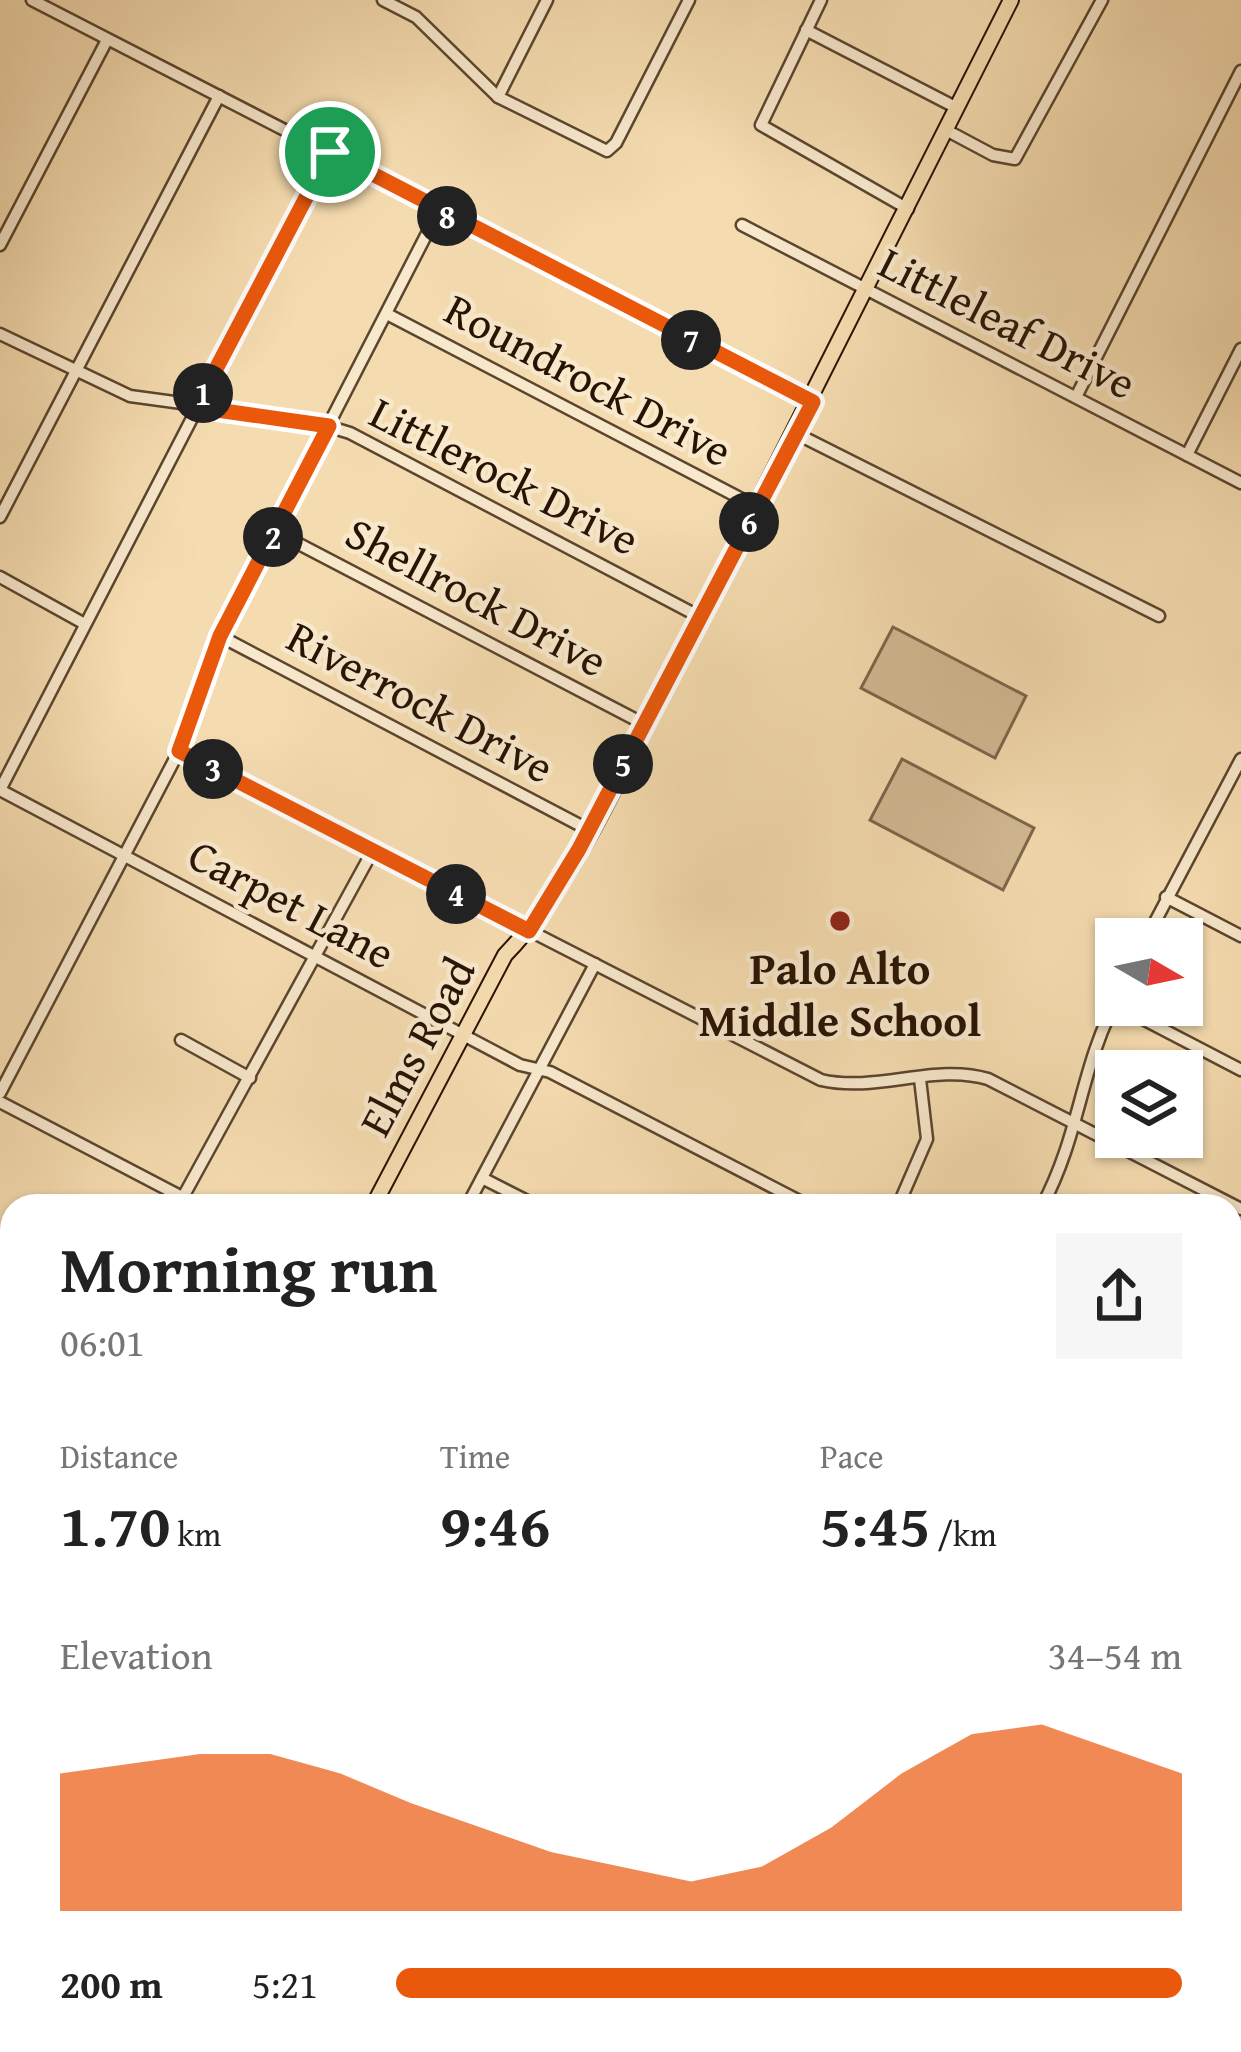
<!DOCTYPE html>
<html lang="en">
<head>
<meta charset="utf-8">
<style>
  body { margin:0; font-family:"Gentium Book Plus",serif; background:#f6f6f6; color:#222; height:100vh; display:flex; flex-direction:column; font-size:45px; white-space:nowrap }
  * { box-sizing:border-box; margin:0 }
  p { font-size:39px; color:#767676 }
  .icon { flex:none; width:66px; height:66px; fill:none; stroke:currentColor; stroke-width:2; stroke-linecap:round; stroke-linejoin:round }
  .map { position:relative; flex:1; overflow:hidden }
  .sheet { position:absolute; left:0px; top:1194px; width:1242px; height:858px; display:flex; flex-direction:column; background:#fff; border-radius:36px 36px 0 0; box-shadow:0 3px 9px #0004 }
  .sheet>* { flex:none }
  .needle { width:78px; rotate:99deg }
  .buttons { position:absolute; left:1095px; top:918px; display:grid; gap:24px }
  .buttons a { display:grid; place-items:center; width:108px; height:108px; border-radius:0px; background:#fff; box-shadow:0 3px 9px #0004; font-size:60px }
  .pin { position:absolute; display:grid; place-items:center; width:102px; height:102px; color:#fff; margin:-51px; border:6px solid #fff; border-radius:50%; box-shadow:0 3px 12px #0007 }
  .km { position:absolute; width:60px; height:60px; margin:-30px; border-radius:50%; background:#222; color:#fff; font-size:33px; line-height:60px; text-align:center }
  .round { display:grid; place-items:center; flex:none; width:126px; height:126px; border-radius:0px; background:#f6f6f6 }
  .head { display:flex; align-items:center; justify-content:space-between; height:204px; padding:0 60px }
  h1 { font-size:66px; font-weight:600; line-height:90px }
  .stats { display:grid; grid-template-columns:repeat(3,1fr); gap:18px; height:204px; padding:12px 60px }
  .stats div { display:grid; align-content:center }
  .stats b { font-size:60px; font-weight:600 }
  .stats small { font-size:33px; font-weight:400 }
  .stats p { font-size:33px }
  .chart { height:336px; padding:24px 60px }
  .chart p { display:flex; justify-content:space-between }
  .chart svg { width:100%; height:216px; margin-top:12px; fill:#ea580c; opacity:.7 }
  ul { padding:0 60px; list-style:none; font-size:39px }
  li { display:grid; grid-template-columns:192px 144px 1fr; align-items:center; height:90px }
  li i { height:30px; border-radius:15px; background:#ea580c }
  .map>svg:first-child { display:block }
</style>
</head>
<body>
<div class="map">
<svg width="1241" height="2052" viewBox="0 0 1241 2052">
  <rect width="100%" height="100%" fill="#f5dcb0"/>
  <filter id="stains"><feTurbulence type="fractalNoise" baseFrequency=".00167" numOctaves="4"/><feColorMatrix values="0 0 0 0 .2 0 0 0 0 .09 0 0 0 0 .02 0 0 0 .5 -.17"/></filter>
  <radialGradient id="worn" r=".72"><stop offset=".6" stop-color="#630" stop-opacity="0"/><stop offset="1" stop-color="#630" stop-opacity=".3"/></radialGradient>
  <!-- green -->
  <g fill="#d2ba93" stroke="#7d664b" stroke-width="3">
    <polygon points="893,627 1026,696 995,758 861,688"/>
    <polygon points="902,759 1034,828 1003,890 870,820"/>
  </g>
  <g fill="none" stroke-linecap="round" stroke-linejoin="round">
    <!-- stream -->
    <g stroke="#796347" stroke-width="3">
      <polyline points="0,1864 12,1871"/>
      <polyline points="216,2040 220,2052"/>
    </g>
    <!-- minor casing -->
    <g stroke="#5b452e" stroke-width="15">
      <g id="minor">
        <polyline points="32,0 813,402"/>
        <polyline points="383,0 416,17 498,97 607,151 616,143 689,0"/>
        <polyline points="821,0 761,125 908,209"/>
        <polyline points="806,30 957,108"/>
        <polyline points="498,97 547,0"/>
        <polyline points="946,130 993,155 1015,159 1102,0"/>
        <polyline points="330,151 0,790 520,1065 550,1072 809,1206"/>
        <polyline points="742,225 1241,483"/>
        <polyline points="0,245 107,40"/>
        <polyline points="387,314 757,507"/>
        <polyline points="0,334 130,396 307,420 350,433 700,617"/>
        <polyline points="1076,397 1241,71"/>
        <polyline points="795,433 1159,616"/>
        <polyline points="1187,455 1241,349"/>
        <polyline points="0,517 219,96"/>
        <polyline points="276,532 644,724"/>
        <polyline points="0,577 83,623"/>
        <polyline points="220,636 589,830"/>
        <path d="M179,751L821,1080C877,1093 935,1063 988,1079L1241,1209"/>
        <polyline points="1166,897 1241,936"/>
        <polyline points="1146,939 1241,759"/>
        <polyline points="1116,1005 1241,1070"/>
        <polyline points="181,1040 250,1078"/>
        <polyline points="0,1093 179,751 220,636 438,212"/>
        <polyline points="0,1102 199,1206"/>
        <polyline points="482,1178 537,1206"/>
        <polyline points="183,1197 372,852"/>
        <polyline points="467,1206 595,964"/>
        <polyline points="898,1206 927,1139 920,1079"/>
        <path d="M1042,1206C1080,1135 1080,1069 1116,1001"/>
        <polyline points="0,1239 12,1245"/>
        <polyline points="0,1312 12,1289"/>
        <polyline points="1230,1355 1241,1361"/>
        <polyline points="1230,1492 1241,1497"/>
        <polyline points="0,1561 12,1538"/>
        <polyline points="1230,1601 1241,1581"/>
        <polyline points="1230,1696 1241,1702"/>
        <polyline points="1230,1982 1241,1988"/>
        <polyline points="394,2040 417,2052"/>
        <polyline points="600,2043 617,2052"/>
        <polyline points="456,2052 462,2040"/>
        <polyline points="985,2052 991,2040"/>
        <polyline points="1125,2052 1132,2040"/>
      </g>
    </g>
    <!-- major casing -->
    <g stroke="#281303" stroke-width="18">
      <g id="major">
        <path d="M373,1206L505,955C584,873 630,750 683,650C794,434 903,217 1011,0"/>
        <polyline points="0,1718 12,1700"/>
      </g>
    </g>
    <!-- minor -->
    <use href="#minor" stroke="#f8e8cc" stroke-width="10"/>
    <!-- major -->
    <use href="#major" stroke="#f5dcb0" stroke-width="14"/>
  </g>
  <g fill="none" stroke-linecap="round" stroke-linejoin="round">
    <!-- route casing -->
    <g stroke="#fff" stroke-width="24">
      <polygon id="route" points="330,152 813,402 579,849 529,931 179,751 220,636 329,426 196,407"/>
    </g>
    <!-- route -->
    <use href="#route" stroke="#ea580c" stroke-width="15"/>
  </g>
  <!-- markers -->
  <circle fill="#8f2418" stroke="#f8e8cc" stroke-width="4.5" cx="840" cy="921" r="12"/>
  <g text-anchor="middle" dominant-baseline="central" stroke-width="9" stroke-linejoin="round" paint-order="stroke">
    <!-- street labels -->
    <g font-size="45" fill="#281303" stroke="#f8e8cc">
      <text transform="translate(1008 322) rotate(27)">Littleleaf Drive</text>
      <text transform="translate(589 379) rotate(28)">Roundrock Drive</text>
      <text transform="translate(505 475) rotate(27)">Littlerock Drive</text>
      <text transform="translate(477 596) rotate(28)">Shellrock Drive</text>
      <text transform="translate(421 701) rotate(28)">Riverrock Drive</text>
      <text transform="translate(292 903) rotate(28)">Carpet Lane</text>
      <text transform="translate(416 1046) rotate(-62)">Elms Road</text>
    </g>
    <!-- poi labels -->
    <g font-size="45" font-weight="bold" fill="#281303" stroke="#f8e8cc">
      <text x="840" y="967">Palo Alto<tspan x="840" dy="52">Middle School</tspan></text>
    </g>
  </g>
  <rect width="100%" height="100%" filter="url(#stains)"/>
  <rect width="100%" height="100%" fill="url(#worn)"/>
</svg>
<div class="buttons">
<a><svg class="needle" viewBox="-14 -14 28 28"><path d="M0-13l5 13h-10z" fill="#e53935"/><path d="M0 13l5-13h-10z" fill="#767676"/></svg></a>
<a><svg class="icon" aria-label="layers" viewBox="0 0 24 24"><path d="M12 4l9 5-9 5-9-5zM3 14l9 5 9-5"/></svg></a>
</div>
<div class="pin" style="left:330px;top:152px;background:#1e9e55"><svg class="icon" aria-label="arrive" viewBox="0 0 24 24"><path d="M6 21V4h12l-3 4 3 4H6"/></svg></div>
<b class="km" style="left:203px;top:393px">1</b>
<b class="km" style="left:273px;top:537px">2</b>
<b class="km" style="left:213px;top:769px">3</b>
<b class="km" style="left:456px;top:894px">4</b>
<b class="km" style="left:623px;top:764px">5</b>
<b class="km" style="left:749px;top:522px">6</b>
<b class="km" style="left:691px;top:340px">7</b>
<b class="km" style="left:447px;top:216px">8</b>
<section class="sheet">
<div class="head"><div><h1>Morning run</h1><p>06:01</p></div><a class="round"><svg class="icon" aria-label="share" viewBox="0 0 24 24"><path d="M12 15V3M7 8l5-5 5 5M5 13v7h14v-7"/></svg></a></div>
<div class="stats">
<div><p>Distance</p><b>1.70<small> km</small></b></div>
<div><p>Time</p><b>9:46</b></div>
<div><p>Pace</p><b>5:45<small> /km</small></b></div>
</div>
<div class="chart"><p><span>Elevation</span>34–54 m</p>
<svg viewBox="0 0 160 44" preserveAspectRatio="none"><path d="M0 44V16L10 14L20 12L30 12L40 16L50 22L60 27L70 32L80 35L90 38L100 35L110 27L120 16L130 8L140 6L150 11L160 16V44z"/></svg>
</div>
<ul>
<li><b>200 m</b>5:21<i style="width:100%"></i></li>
</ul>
</section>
</div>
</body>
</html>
